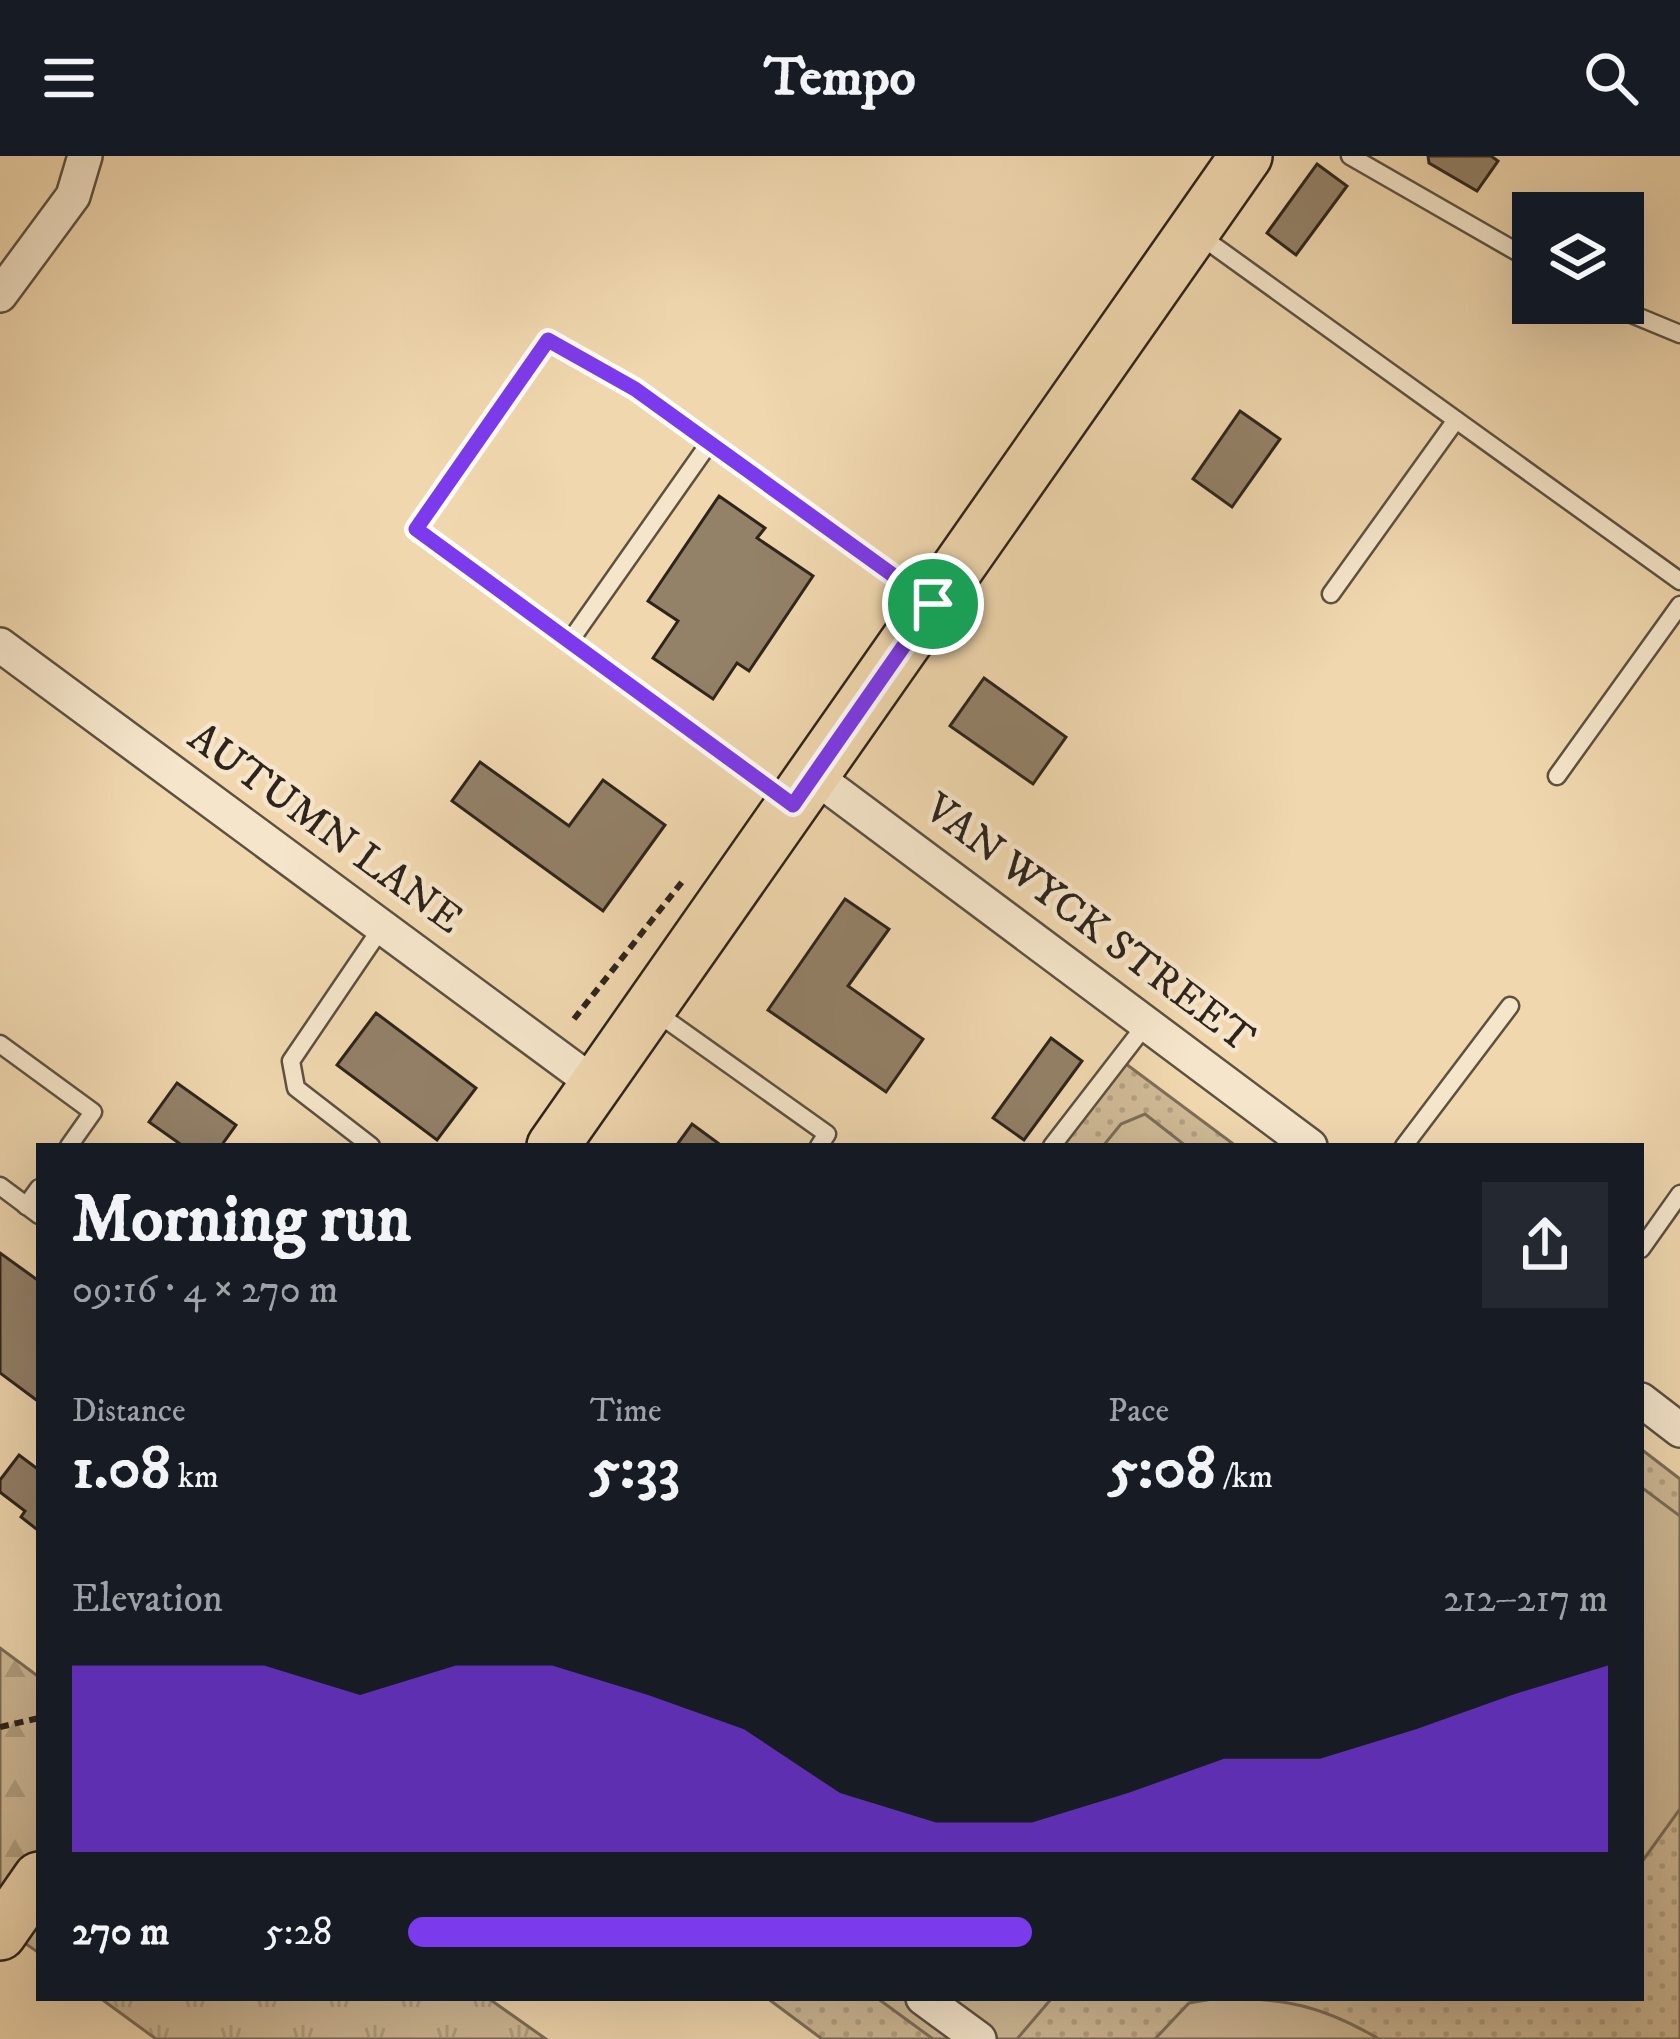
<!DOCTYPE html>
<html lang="en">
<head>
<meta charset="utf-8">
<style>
  body { margin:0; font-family:"IM FELL DW Pica",serif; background:#242831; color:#f1f3f6; height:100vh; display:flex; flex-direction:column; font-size:45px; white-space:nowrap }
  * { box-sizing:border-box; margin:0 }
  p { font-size:39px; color:#9ea1a6 }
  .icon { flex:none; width:66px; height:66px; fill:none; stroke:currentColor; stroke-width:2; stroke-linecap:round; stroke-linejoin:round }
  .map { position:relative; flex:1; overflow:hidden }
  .details { position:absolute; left:36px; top:987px; width:1608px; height:858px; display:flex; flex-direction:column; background:#171b24; border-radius:0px; box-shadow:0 12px 48px #0002 }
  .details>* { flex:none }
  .tools { position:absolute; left:1512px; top:36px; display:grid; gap:24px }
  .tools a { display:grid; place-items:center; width:132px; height:132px; border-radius:0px; background:#171b24; box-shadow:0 12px 48px #0002; font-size:60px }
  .pin { position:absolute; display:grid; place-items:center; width:102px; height:102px; color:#fff; margin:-51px; border:6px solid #fff; border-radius:50%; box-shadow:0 3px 12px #0007 }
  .round { display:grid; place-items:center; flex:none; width:126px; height:126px; border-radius:0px; background:#242831 }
  .head { display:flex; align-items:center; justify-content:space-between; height:204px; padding:0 36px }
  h1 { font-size:66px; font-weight:700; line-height:90px }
  .metrics { display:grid; grid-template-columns:repeat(3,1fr); gap:18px; height:204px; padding:12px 36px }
  .metrics div { display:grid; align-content:center }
  .metrics b { font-size:60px; font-weight:700 }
  .metrics small { font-size:33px; font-weight:400 }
  .metrics p { font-size:33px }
  .chart { height:336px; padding:24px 36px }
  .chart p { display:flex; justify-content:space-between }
  .chart svg { width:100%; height:216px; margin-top:12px; fill:#7c3aed; opacity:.7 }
  ul { padding:0 36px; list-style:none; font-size:39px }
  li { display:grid; grid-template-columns:192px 144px 1fr; align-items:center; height:90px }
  li i { height:30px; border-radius:15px; background:#7c3aed }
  header { display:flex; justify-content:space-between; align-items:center; height:156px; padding:0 36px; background:#171b24; font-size:54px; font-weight:700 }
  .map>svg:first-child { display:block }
</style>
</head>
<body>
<header><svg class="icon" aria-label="menu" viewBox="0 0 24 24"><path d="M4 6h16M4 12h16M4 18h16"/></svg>Tempo<svg class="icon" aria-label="search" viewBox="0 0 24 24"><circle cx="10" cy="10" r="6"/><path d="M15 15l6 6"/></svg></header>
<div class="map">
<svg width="1680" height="1883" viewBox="0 0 1680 1883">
  <defs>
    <pattern id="grass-tufts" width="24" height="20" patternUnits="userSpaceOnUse" patternTransform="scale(3)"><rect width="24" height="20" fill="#cfb995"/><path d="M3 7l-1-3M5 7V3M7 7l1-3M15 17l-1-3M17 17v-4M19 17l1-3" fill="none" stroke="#b29f80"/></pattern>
    <pattern id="forest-firs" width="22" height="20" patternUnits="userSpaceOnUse" patternTransform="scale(3)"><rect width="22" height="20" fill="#cfb995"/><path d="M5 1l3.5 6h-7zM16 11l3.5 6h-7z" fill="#b29f80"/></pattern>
    <pattern id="park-dots" width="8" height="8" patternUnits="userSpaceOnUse" patternTransform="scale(3)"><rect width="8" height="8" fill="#cfb995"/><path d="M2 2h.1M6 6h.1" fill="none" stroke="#b29f80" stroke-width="1.8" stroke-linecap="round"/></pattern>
  </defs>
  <rect width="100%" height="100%" fill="#f0d7ae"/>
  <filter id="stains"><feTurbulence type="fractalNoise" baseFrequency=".00167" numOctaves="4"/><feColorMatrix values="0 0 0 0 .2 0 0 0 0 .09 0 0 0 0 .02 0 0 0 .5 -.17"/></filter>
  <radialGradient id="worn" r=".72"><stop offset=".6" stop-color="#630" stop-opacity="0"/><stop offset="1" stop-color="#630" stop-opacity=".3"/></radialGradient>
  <!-- grass -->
  <polygon fill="url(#grass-tufts)" stroke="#7e6e58" stroke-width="3" points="100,1842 488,1842 546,1883 156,1883"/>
  <!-- forest -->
  <polygon fill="url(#forest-firs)" stroke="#7e6e58" stroke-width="3" points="0,1492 39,1521 39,1797 0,1770"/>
  <!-- park -->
  <g fill="url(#park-dots)" stroke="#7e6e58" stroke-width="3">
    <polygon points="1114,899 1236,990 1046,990"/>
    <polygon points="1641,1293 1680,1323 1680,1883 822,1883 767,1842 1641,1842"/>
  </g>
  <!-- garden -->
  <g fill="#cfb995" stroke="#7e6e58" stroke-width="3">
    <polygon points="1145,958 1186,990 1103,990 1121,968"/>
    <polygon points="1641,1331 1680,1360 1680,1653 1641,1707"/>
    <polygon points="877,1842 1052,1842 1017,1883 933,1883"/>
    <path d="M1218,1842C1284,1842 1321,1849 1379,1883H1155L1189,1847Z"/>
  </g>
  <!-- building -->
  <g fill="#938168" stroke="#2e241c" stroke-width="3">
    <polygon points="1428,0 1491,0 1498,5 1477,35 1429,7"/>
    <polygon points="1317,8 1347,30 1296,99 1267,77"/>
    <polygon points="1240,255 1280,283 1232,351 1193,323"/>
    <polygon points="719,340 765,372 757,382 813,420 749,515 737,507 713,543 653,502 678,465 648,445"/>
    <polygon points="984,522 1066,581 1033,628 950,570"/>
    <polygon points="480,606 569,670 603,624 665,669 603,755 452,645"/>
    <polygon points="845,743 889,773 848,830 923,883 886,936 768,854"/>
    <polygon points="376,857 476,932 437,984 337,909"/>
    <polygon points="1051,882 1082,905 1024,984 993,962"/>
    <polygon points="177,927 236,969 221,990 183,990 149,966"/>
    <polygon points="692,968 722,990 676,990"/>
    <polygon points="0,1097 39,1125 39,1246 0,1217"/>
    <polygon points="19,1299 39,1314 39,1375 21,1361 25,1355 0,1336 0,1324"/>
  </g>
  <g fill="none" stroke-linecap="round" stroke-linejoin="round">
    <!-- service casing -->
    <g stroke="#5e5140" stroke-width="21">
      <g id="service">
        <polyline points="1350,0 1533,105"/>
        <polyline points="1199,79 1680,425"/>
        <polyline points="1605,147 1680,178"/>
        <polyline points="1331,438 1456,264"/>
        <polyline points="570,485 710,286"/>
        <polyline points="1557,620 1680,449"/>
        <polyline points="787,645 416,373 548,184 635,233 927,443"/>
        <polyline points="654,855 827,978 819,990"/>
        <polyline points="0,888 93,956 69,990"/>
        <polyline points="371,990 296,932 291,905 382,771"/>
        <polyline points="1052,990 1147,867"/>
        <polyline points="1404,990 1510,850"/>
        <polyline points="0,1030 39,1059"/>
        <polyline points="26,1050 39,1032"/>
        <polyline points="1641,1093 1680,1038"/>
      </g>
    </g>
    <!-- minor casing -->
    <g stroke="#5e5140" stroke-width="38">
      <g id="minor">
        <polyline points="0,139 73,40 85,0"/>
        <polyline points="0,489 596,929"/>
        <polyline points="813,619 1310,990"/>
        <polyline points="1641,1244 1680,1274"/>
        <polyline points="923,1842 979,1883"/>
      </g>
    </g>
    <!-- primary casing -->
    <g stroke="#2e241c" stroke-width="56">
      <g id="primary">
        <polyline points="553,990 1246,0"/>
        <polyline points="0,1778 39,1722"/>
      </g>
    </g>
    <!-- path -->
    <g stroke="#2e241c" stroke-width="6" stroke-dasharray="9 6" stroke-linecap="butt">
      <polyline points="574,863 682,726"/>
      <polyline points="0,1571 39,1562"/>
    </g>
    <!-- service -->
    <use href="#service" stroke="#f5e5ca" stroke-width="16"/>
    <!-- minor -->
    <use href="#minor" stroke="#f5e5ca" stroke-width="33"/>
    <!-- primary -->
    <use href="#primary" stroke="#f0d7ae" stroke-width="51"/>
  </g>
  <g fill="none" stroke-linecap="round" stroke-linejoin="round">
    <!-- route casing -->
    <g stroke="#fff" stroke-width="24">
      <polygon id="route" points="548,184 635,233 933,448 793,649 416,373"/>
    </g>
    <!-- route -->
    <use href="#route" stroke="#7c3aed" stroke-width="15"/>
  </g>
  <g text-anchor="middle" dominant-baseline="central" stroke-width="9" stroke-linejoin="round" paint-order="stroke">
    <!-- street labels -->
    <g font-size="42" fill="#2e241c" stroke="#f5e5ca">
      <text transform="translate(325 673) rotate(36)">AUTUMN LANE</text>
      <text transform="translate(1089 768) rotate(37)">VAN WYCK STREET</text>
    </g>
  </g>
  <rect width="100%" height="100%" filter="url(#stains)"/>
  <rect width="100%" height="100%" fill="url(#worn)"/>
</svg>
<div class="tools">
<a><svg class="icon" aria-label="layers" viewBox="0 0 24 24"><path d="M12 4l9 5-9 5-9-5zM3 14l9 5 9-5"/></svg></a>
</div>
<div class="pin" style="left:933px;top:448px;background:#1e9e55"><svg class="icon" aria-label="arrive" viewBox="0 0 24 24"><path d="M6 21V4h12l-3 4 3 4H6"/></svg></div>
<section class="details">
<div class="head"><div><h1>Morning run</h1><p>09:16 · 4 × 270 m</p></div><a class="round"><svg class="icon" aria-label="share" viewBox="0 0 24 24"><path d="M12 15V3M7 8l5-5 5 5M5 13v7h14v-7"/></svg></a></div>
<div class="metrics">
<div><p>Distance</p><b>1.08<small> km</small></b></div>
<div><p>Time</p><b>5:33</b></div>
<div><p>Pace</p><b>5:08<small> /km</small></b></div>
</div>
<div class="chart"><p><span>Elevation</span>212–217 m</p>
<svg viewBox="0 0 160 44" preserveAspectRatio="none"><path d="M0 44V6L10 6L20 6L30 12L40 6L50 6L60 12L70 19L80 32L90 38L100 38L110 32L120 25L130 25L140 19L150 12L160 6V44z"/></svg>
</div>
<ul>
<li><b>270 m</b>5:28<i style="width:52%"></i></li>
</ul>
</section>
</div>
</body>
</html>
